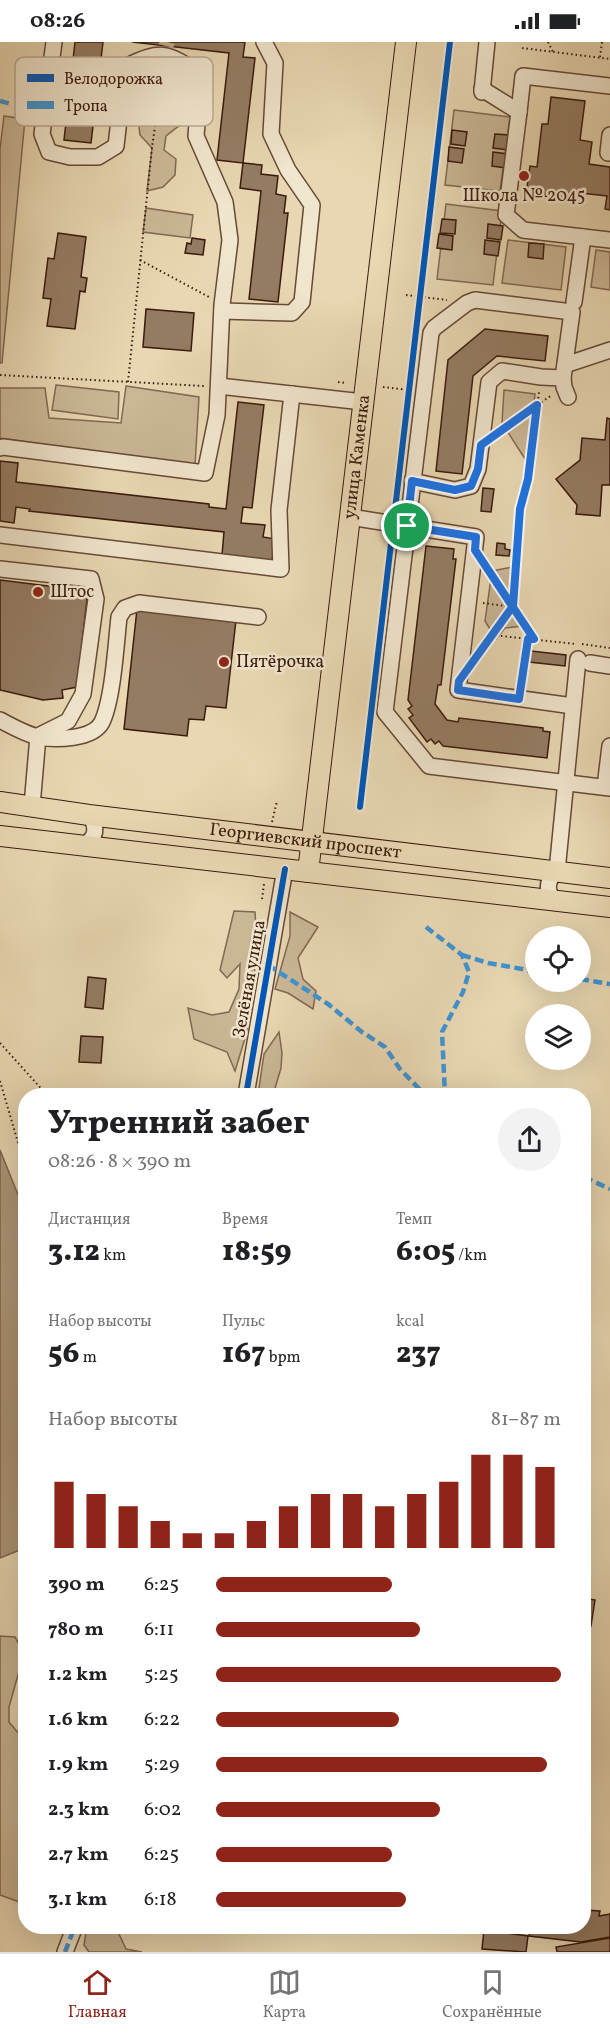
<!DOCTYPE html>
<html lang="ru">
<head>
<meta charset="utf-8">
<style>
  body { margin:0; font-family:Vollkorn,serif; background:#f2f2f2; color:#202124; height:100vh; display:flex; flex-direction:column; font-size:22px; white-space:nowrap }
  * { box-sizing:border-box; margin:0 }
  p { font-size:20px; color:#757577 }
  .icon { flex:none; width:33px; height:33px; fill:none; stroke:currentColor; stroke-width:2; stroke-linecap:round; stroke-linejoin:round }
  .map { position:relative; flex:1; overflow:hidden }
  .side { position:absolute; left:18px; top:1046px; width:573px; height:846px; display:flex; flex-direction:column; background:#fff; border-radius:24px; box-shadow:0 6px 24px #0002 }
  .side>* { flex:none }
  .controls { position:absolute; left:525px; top:884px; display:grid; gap:12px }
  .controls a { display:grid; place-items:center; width:66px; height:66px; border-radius:50%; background:#fff; box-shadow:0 6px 24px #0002; font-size:30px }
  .pin { position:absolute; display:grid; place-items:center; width:51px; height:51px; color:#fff; margin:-26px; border:3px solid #fff; border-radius:50%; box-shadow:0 2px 6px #0007 }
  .round { display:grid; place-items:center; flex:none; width:63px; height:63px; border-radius:32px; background:#f2f2f2 }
  .headline { display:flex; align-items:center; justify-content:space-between; height:102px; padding:0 30px }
  h1 { font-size:33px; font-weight:800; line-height:45px }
  .metrics { display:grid; grid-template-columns:repeat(3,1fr); gap:9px; height:102px; padding:6px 30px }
  .metrics div { display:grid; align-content:center }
  .metrics b { font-size:30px; font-weight:800 }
  .metrics small { font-size:16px; font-weight:400 }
  .metrics p { font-size:16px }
  .chart { height:168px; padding:12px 30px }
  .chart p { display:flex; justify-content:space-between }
  .chart svg { width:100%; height:108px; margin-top:6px; stroke:#8f2418; stroke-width:6 }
  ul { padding:0 30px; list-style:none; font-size:20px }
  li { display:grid; grid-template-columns:96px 72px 1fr; align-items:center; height:45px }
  li i { height:15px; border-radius:8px; background:#8f2418 }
  .status { display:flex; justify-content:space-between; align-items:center; height:42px; padding:0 30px; background:#fff; direction:ltr }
  .status svg { height:16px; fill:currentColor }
  .dock { display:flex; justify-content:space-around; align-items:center; height:84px; border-top:2px solid #e0e0e0; background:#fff; font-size:16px; color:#757577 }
  .dock a { display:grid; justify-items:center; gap:3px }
  .dock .current { color:#8f2418 }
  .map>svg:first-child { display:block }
</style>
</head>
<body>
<div class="status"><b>08:26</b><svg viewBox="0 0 49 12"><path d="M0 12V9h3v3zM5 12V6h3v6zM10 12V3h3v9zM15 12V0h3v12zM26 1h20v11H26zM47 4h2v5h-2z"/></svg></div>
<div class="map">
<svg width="610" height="1910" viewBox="0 0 610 1910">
  <rect width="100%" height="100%" fill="#e8d7b2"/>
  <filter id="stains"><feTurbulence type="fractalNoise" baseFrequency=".00333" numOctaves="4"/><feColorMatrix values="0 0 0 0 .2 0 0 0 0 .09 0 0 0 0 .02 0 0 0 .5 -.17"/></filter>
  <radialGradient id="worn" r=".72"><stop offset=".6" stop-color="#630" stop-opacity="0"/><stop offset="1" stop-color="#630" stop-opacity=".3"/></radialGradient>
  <!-- green -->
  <g fill="#cab796" stroke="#826852" stroke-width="1.5">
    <path d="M161,45C180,56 183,61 180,83L166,94L164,108L176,117L175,133L163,145L147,149L152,106L140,93L138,76L147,60L159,55Z"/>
    <polygon points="454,68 510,75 500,149 445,143"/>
    <polygon points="4,74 25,77 2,321 0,321 0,107"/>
    <polygon points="446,162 502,169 493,243 437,237"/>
    <polygon points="146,166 193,173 190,196 143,190"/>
    <polygon points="508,198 566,205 561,248 502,241"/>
    <polygon points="596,208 610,210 610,248 591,245"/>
    <polygon points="56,343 119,350 118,377 52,368"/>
    <polygon points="126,344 199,355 195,424 0,396 0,346 45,346 49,376 121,381"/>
    <polygon points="504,348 535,352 527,420 502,381"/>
    <polygon points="512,525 511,550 522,584 505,586 496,597 485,579 492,529"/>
    <polygon points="234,869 255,870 256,885 251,897 255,932 246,993 235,1029 227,1010 194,997 188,966 212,973 229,970 239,947 240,922 227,936 220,928"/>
    <polygon points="290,870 318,885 298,916 303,937 316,949 313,967 288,951 275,947 290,894"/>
    <polygon points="279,990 282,1011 281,1026 273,1053 258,1053 264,1012"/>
    <polygon points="0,1594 15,1595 22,1607 21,1622 9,1665 9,1680 25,1699 26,1860 22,1861 0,1853"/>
    <polygon points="87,1884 122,1884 119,1892 126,1907 142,1910 89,1910 84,1903"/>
  </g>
  <!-- water -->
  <polygon fill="#ad977a" stroke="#7f654e" stroke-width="1.5" points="0,1108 25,1170 25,1506 0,1516"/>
  <!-- building -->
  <g fill="#947c63" stroke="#3a1a0d" stroke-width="1.5">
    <polygon points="75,0 103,0 91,101 64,98"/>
    <polygon points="132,0 245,0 243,15 255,16 243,121 217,118 229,11"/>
    <polygon points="551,55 585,59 580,98 592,100 589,122 610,125 610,168 605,167 607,154 572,150 571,157 526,152 530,124 537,125 542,82 548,82"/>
    <polygon points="452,88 467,90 465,104 451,102"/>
    <polygon points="495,92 509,93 508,108 493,106"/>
    <polygon points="449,105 464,107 462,121 448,119"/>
    <polygon points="493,110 508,112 506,126 492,124"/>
    <polygon points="243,121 262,123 261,132 278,134 276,152 286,154 284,171 288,171 278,260 249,257 261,149 240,146"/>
    <polygon points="442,177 456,178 455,192 440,191"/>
    <polygon points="488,182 503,184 501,198 487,196"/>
    <polygon points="58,191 86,195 81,235 87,236 85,250 80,249 75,287 47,284 51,257 43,256 48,216 54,217"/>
    <polygon points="439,192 453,194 452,208 437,206"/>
    <polygon points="192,196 205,198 203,213 185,211 187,201 191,202"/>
    <polygon points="485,198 500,200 498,214 484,212"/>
    <polygon points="529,201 544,202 543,217 528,215"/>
    <polygon points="146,267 194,271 191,309 143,305"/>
    <polygon points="485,287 548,294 545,319 497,314 473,334 462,432 436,429 448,318"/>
    <polygon points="238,360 264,363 252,466 243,465 241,481 265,483 263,495 275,497 272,519 222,513 224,490 29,469 30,467 16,465 14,481 0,479 0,419 18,421 16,440 209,462 209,465 226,467"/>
    <polygon points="607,376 610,377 610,443 602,443 600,474 576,472 577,463 556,437 580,418 582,396 605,398"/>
    <polygon points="483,446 494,447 491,470 481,469"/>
    <polygon points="497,501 505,502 505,507 510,508 509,514 496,513"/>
    <polygon points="426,504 454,507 453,517 456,517 441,643 438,643 435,662 447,678 458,680 459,676 543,686 543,689 550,690 547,716 443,704 439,699 435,702 431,697 427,700 409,676 413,673 408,667 412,664 408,658"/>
    <polygon points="0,538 88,549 77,645 62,648 63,656 43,658 0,648"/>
    <polygon points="137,567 236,578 226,666 206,664 204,678 189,677 187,694 124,687"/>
    <polygon points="531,609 566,613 565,624 529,620"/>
    <polygon points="88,935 106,937 103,967 85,965"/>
    <polygon points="81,994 103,995 101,1021 79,1020"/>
    <polygon points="584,1556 595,1558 591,1584 584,1583"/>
    <polygon points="584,1868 600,1869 599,1874 610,1872 610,1895 581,1900 529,1894 531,1884 584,1884"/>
    <polygon points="484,1888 528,1894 526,1910 482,1907"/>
    <polygon points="610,1896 610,1910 557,1910 556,1905"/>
  </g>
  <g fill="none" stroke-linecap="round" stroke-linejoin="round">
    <!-- minor-tunnel -->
    <polyline stroke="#c5b191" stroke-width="15" stroke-dasharray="15 8" stroke-linecap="butt" points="166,4 167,0"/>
    <!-- minor casing -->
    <g stroke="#664936" stroke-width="18">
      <g id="minor">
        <polyline points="482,47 519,70 506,173 523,188 610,198"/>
        <polyline points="482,50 487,0"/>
        <polyline points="519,70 523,34 610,44"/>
        <polyline points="608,111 610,93"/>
        <polyline points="574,260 583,195"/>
        <polyline points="222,269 292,271 302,260 312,163 288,128 271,92 275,21 264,0"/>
        <polyline points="565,323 610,308"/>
        <polyline points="219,344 363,360"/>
        <polyline points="568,355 564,345 563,336 572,270 475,258 467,261 434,286 431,291 385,670 429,724 610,746"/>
        <path d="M0,406L3,405L205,431L217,373L222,263L230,198L225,160L196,94L201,33C167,10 162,7 125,25L116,104L98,115H70L49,110L42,92L54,0"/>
        <polyline points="412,439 455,448 471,444 478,427 489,340 502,329 541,335 563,336"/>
        <polyline points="350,475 476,495 458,648 573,664"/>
        <polyline points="0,493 281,527 279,468 292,352"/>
        <polyline points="0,527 91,537 96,557 83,652 68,679 38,694 32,764"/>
        <polyline points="590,621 610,624"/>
        <path d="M0,678C11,684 26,692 38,695C55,698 93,698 102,680C113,657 116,602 119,575L125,566L139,561L258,575"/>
        <polyline points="605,745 610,704"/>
        <path d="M83,803C97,797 98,784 89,773"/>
        <path d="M554,859C546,848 546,839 557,829L578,617"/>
        <polyline points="246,1053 285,827"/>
        <polyline points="65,1910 75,1884"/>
      </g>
    </g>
    <!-- major casing -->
    <g stroke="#3a1a0d" stroke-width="22">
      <g id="major">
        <path id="s1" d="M0,760L89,773L610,836"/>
        <polyline points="0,794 610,865"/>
        <path id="s2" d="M308,830L406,0"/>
      </g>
    </g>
    <!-- path -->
    <g stroke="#3a1a0d" stroke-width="2" stroke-dasharray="1.5 3" stroke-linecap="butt">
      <polyline points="548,0 553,10"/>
      <polyline points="522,6 610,17"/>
      <polyline points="600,15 602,0"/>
      <polyline points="140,218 209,255"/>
      <polyline points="406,253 447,258"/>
      <polyline points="0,333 204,344"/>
      <polyline points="128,340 152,105 163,30"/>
      <polyline points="338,340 347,341"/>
      <polyline points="383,345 410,348"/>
      <polyline points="497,391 552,353"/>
      <polyline points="487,527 534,597"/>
      <polyline points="483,561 513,565"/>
      <polyline points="492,593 576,602"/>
      <polyline points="582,602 610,606"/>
      <polyline points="478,613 513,565 520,467 528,437 539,350"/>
      <polyline points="521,641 528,597"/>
      <polyline points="272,780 277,759"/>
      <polyline points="262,857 264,842"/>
      <polyline points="0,1001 47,1053"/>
      <polyline points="0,1039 26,1128"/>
    </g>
    <!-- minor -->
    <use href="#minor" stroke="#f0e5cd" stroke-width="15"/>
    <!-- major -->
    <use href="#major" stroke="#e8d7b2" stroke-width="20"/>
    <!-- quiet -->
    <g stroke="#3e94d2" stroke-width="4.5" stroke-dasharray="9 4.5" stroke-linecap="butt">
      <polyline points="0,59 11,62"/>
      <polyline points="426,885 462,913 469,930 463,950 442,990 445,1053"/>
      <polyline points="462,913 488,921 522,927 536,931"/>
      <polyline points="268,923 328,962 362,990 385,1005 400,1027 425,1053"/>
      <polyline points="580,937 610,942"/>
      <polyline points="584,1135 610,1147"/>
      <polyline points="65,1910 75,1884"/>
    </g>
    <!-- cycleway casing -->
    <g stroke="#f0e5cd" stroke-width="10">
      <g id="cycleway">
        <polyline points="360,765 450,0"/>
        <polyline points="246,1053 285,827"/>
      </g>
    </g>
    <!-- cycleway -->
    <use href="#cycleway" stroke="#0057b8" stroke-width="6"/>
  </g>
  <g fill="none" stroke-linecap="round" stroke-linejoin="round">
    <!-- route casing -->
    <g stroke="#fff" stroke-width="12">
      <polyline id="route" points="407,484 476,495 475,508 534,597 528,597 519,657 458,648 459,639 513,564 520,467 528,437 537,363 481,403 478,427 471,444 455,448 412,439 407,484"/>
    </g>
    <!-- route -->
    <use href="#route" stroke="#1a73e8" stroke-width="8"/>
  </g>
  <!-- markers -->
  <g fill="#8f2418" stroke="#f0e5cd" stroke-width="2">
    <circle cx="524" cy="134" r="6"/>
    <circle cx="38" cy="550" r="6"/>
    <circle cx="224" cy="620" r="6"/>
  </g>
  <g text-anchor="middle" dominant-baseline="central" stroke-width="5" stroke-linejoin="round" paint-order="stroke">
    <!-- poi labels -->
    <g font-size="18" fill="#3a1a0d" stroke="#f0e5cd" text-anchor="start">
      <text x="524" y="154" text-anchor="middle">Школа № 2045</text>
      <text x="50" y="550">Штос</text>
      <text x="236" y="620">Пятёрочка</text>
    </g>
    <!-- street labels -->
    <g font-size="18" fill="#3a1a0d" stroke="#f0e5cd">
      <text stroke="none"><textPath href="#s2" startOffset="418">улица Каменка</textPath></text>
      <text stroke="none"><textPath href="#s1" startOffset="308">Георгиевский проспект</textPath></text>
      <text transform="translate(250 937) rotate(-80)">Зелёная улица</text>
    </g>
  </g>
  <!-- legend -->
  <rect x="15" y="15" width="198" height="69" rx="9" fill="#f0e5cd" stroke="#b9a893" stroke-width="1.5"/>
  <rect x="27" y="32" width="27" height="8" fill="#0057b8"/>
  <rect x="27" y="59" width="27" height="8" fill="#3e94d2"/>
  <g font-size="16" fill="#3a1a0d">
    <text x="64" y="42">Велодорожка</text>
    <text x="64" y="69">Тропа</text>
  </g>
  <rect width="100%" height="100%" filter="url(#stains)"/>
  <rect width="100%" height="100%" fill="url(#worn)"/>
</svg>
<div class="controls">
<a><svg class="icon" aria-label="locate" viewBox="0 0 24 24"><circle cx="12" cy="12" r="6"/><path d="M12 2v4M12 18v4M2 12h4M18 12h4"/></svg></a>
<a><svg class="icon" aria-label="layers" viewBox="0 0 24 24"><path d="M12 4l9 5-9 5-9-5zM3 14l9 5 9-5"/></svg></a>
</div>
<div class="pin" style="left:407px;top:484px;background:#1e9e55"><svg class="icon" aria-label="arrive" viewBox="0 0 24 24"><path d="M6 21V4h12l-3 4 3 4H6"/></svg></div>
<section class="side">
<div class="headline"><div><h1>Утренний забег</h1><p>08:26 · 8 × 390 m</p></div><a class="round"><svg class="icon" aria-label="share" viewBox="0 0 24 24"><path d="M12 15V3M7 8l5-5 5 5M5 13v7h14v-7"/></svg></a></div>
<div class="metrics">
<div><p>Дистанция</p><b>3.12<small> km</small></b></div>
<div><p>Время</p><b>18:59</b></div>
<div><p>Темп</p><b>6:05<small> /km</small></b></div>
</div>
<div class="metrics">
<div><p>Набор высоты</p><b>56<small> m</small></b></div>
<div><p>Пульс</p><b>167<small> bpm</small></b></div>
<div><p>kcal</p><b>237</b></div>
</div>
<div class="chart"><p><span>Набор высоты</span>81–87 m</p>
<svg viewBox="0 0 160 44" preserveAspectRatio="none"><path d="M5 44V17M15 44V22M25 44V27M35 44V33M45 44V38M55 44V38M65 44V33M75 44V27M85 44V22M95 44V22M105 44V27M115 44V22M125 44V17M135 44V6M145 44V6M155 44V11"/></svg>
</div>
<ul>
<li><b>390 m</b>6:25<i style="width:51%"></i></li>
<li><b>780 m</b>6:11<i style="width:59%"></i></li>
<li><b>1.2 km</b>5:25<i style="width:100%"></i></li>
<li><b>1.6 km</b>6:22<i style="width:53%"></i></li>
<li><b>1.9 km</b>5:29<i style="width:96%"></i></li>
<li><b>2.3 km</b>6:02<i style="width:65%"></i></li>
<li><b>2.7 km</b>6:25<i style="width:51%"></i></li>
<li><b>3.1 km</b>6:18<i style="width:55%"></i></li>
</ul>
</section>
</div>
<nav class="dock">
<a class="current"><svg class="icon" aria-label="home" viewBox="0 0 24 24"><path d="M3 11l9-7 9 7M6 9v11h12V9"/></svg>Главная</a>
<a><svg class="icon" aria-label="map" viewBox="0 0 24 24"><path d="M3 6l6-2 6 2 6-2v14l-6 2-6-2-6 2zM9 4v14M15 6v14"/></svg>Карта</a>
<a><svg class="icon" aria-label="saved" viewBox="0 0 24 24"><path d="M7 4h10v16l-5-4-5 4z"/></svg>Сохранённые</a>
</nav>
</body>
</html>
